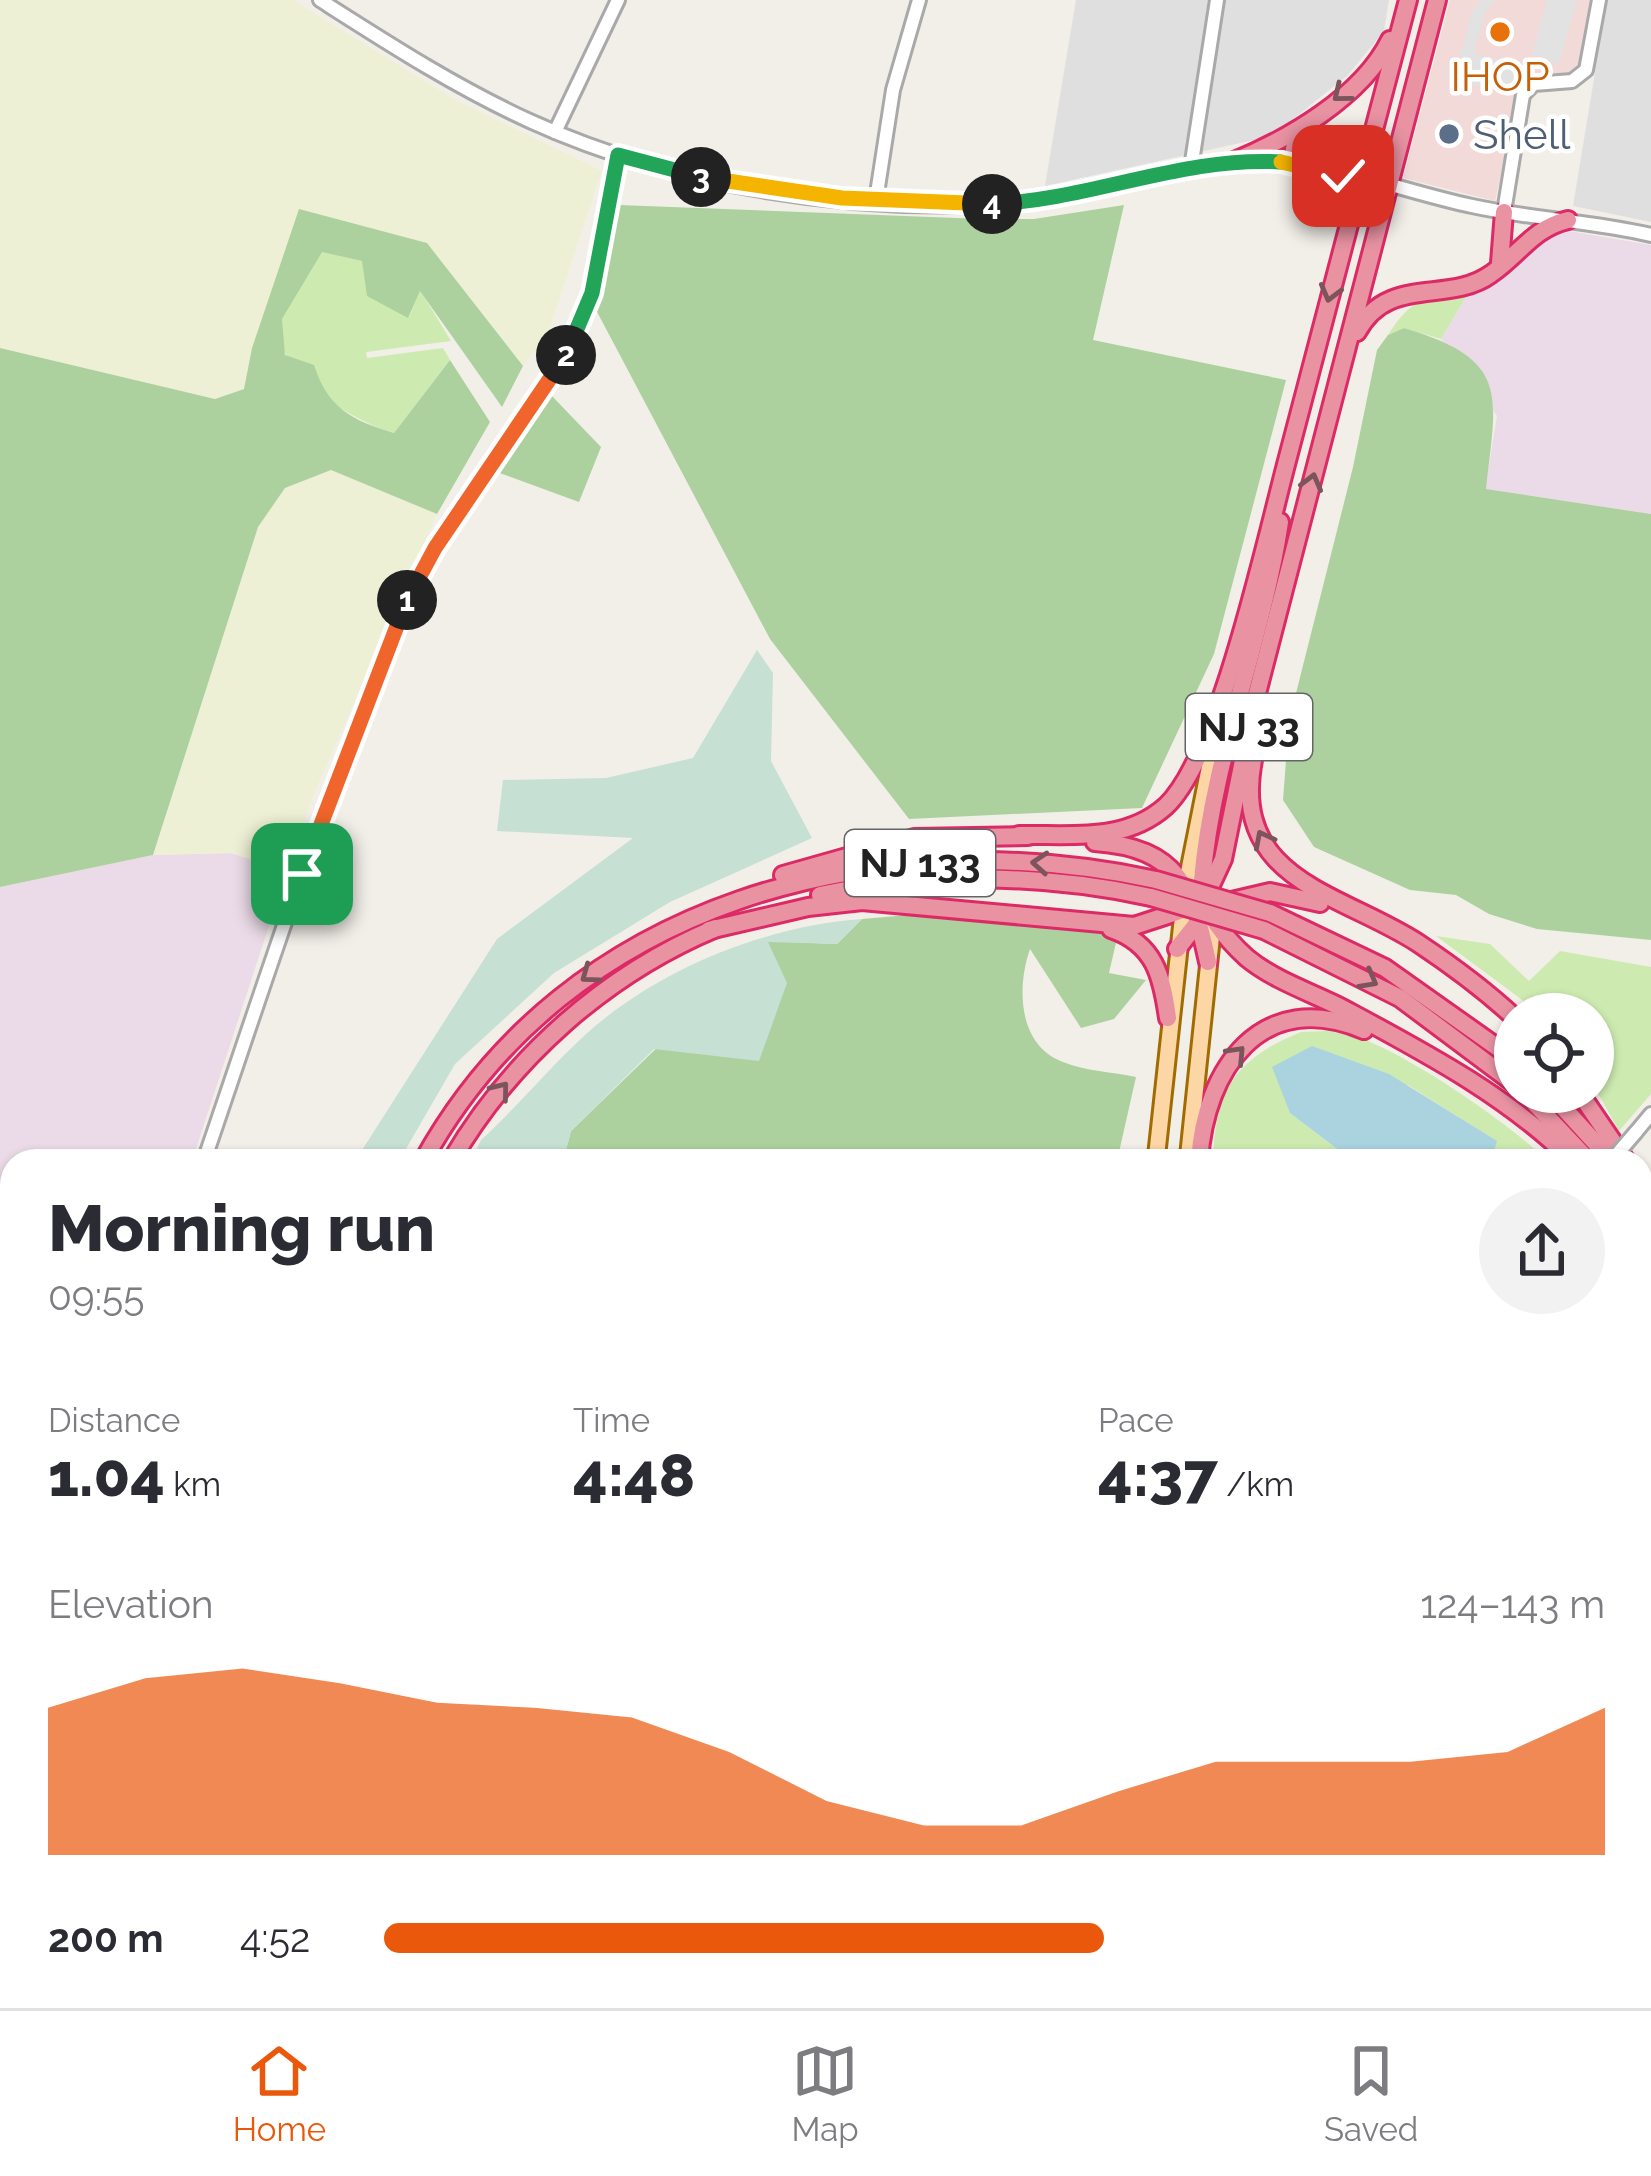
<!DOCTYPE html>
<html lang="en">
<head>
<meta charset="utf-8">
<style>
  body { margin:0; font-family:Raleway,sans-serif; background:#f2f2f3; color:#2b2b33; height:100vh; display:flex; flex-direction:column; font-size:45px; white-space:nowrap }
  * { box-sizing:border-box; margin:0 }
  p { font-size:39px; color:#7c7c81 }
  .icon { flex:none; width:66px; height:66px; fill:none; stroke:currentColor; stroke-width:2; stroke-linecap:round; stroke-linejoin:round }
  .map { position:relative; flex:1; overflow:hidden }
  .drawer { position:absolute; left:0px; top:1149px; width:1653px; height:861px; display:flex; flex-direction:column; background:#fff; border-radius:36px 36px 0 0; box-shadow:0 3px 9px #0004 }
  .drawer>* { flex:none }
  .buttons { position:absolute; left:1494px; top:993px; display:grid; gap:24px }
  .buttons a { display:grid; place-items:center; width:120px; height:120px; border-radius:50%; background:#fff; box-shadow:0 3px 9px #0004; font-size:60px }
  .pin { position:absolute; display:grid; place-items:center; width:102px; height:102px; color:#fff; margin:-51px; border-radius:24px; box-shadow:0 6px 18px #0006 }
  .km { position:absolute; width:60px; height:60px; margin:-30px; border-radius:50%; background:#222; color:#fff; font-size:33px; line-height:60px; text-align:center }
  .round { display:grid; place-items:center; flex:none; width:126px; height:126px; border-radius:63px; background:#f2f2f3 }
  .overview { display:flex; align-items:center; justify-content:space-between; height:204px; padding:0 48px }
  h1 { font-size:66px; font-weight:800; line-height:90px }
  .figures { display:grid; grid-template-columns:repeat(3,1fr); gap:18px; height:204px; padding:12px 48px }
  .figures div { display:grid; align-content:center }
  .figures b { font-size:60px; font-weight:800 }
  .figures small { font-size:33px; font-weight:400 }
  .figures p { font-size:33px }
  .chart { height:336px; padding:24px 48px }
  .chart p { display:flex; justify-content:space-between }
  .chart svg { width:100%; height:216px; margin-top:12px; fill:#ea580c; opacity:.7 }
  ul { padding:0 48px; list-style:none; font-size:39px }
  li { display:grid; grid-template-columns:192px 144px 1fr; align-items:center; height:90px }
  li i { height:30px; border-radius:15px; background:#ea580c }
  .tabs { display:flex; justify-content:space-around; align-items:center; height:168px; border-top:3px solid #e1e1e2; background:#fff; font-size:33px; color:#7c7c81 }
  .tabs a { display:grid; justify-items:center; gap:6px }
  .tabs .on { color:#ea580c }
  .map>svg:first-child { display:block }
</style>
</head>
<body>
<div class="map">
<svg width="1651" height="2008" viewBox="0 0 1651 2008">
  <rect width="100%" height="100%" fill="#f2efe9"/>
  <!-- residential -->
  <g fill="#e0dfdf">
    <polygon points="1076,0 1389,0 1384,31 1348,75 1272,136 1045,186"/>
    <polygon points="1607,0 1651,0 1651,222 1573,206"/>
  </g>
  <!-- commercial -->
  <polygon fill="#f2dad9" points="1450,0 1594,0 1583,65 1565,77 1523,80 1495,201 1403,178"/>
  <!-- industrial -->
  <g fill="#ebdbe8">
    <polygon points="1557,229 1651,245 1651,514 1485,489 1497,416 1441,339 1472,287"/>
    <polygon points="231,853 287,871 192,1161 12,1161 12,1614 0,1610 0,887 153,855"/>
  </g>
  <!-- farmland -->
  <g fill="#eef0d5">
    <polygon points="0,0 293,0 454,99 602,171 548,333 523,366 427,243 299,210 252,348 245,388 215,399 0,348"/>
    <polygon points="331,470 437,514 314,794 287,871 231,853 153,855 258,526 285,488"/>
  </g>
  <!-- grass -->
  <g fill="#cdebb0">
    <path d="M322,251L362,261L409,317L420,290L451,341L366,352L367,358L443,348L450,360L394,433C352,420 267,373 282,318C289,296 310,271 322,251Z"/>
    <path d="M1472,287L1441,339L1404,328L1388,335C1412,296 1429,297 1472,287Z"/>
    <polygon points="1436,936 1490,944 1529,981 1560,951 1651,967 1651,1094 1619,1131 1593,1084 1593,1014 1541,1014"/>
    <path d="M1301,1032C1313,1032 1327,1030 1339,1032C1388,1039 1513,1125 1547,1161H1491L1496,1141L1408,1085L1284,1095L1290,1113L1353,1161H1213C1215,1090 1235,1059 1301,1032Z"/>
  </g>
  <!-- forest -->
  <g fill="#add19e">
    <polygon points="619,205 983,219 1034,219 1124,205 1093,340 1286,380 1214,654 1142,808 909,819 770,639 595,308"/>
    <path d="M299,209L427,243L523,366L502,407L420,291L408,318L367,296L362,261L322,252L282,319L285,355L314,365C328,408 351,420 394,433L450,360L490,422L437,514L331,470L285,488L258,527L153,855L0,887V348L215,399L244,389L252,348Z"/>
    <path d="M1404,328C1512,360 1496,395 1486,489L1651,514V940L1537,929L1489,914L1456,895L1410,890L1314,847L1283,800L1289,721L1353,467L1377,350L1388,335Z"/>
    <polygon points="550,394 601,447 579,502 497,472"/>
    <path d="M943,912L1118,934L1109,973L1146,980L1114,1019L1081,1028L1030,949C1017,986 1017,1045 1063,1062C1085,1071 1113,1072 1136,1077L1117,1161H563L571,1131L767,941L837,944L862,919Z"/>
    <polygon points="1641,1284 1651,1296 1651,1707 1641,1706"/>
    <polygon points="0,1756 12,1761 12,1998 18,1998 14,2008 0,2008"/>
    <polygon points="92,1998 660,1998 688,2008 86,2008"/>
  </g>
  <!-- wetland -->
  <g fill="#c6e0d4">
    <polygon points="757,650 773,673 771,761 812,838 670,902 554,973 455,1064 399,1161 355,1161 497,939 633,838 497,831 503,780 606,778 693,758"/>
    <path d="M862,919L837,944L768,942L787,983L759,1061L654,1049L571,1131L563,1161H471L481,1140C518,1106 549,1068 585,1035C658,969 765,926 862,919Z"/>
  </g>
  <!-- parking -->
  <g fill="#e2e2e2">
    <polygon points="1481,0 1496,0 1485,12 1474,54 1519,66 1507,94 1447,77 1451,62 1458,63 1473,10"/>
    <polygon points="1547,0 1577,0 1559,64 1532,55"/>
  </g>
  <!-- water -->
  <polygon fill="#aad3df" points="1312,1046 1389,1074 1497,1141 1491,1161 1353,1161 1290,1113 1272,1067"/>
  <g fill="none" stroke-linecap="round" stroke-linejoin="round">
    <!-- minor casing -->
    <g stroke="#a9a9a9" stroke-width="18">
      <g id="minor">
        <path d="M320,0C389,44 457,88 532,122C676,187 852,214 1010,203C1094,197 1175,160 1260,161C1330,161 1404,192 1472,206C1531,219 1592,221 1651,235"/>
        <polyline points="555,132 618,0"/>
        <polyline points="1191,168 1217,0"/>
        <polyline points="876,200 893,90 919,0"/>
        <polyline points="1504,212 1523,95 1534,84 1572,81 1586,70 1599,0"/>
        <polyline points="1636,1132 1651,1114"/>
        <path d="M204,1161C268,974 328,784 406,602C446,507 528,434 573,341C601,284 607,217 618,155"/>
        <polyline points="1641,1805 1651,1807"/>
        <polyline points="1304,1998 1383,2008"/>
        <polyline points="1415,2008 1417,1998"/>
        <polyline points="1585,2008 1586,1998"/>
      </g>
    </g>
    <!-- major casing -->
    <g stroke="#a06b00" stroke-width="21">
      <g id="major">
        <polyline points="1156,1161 1186,885 1219,719"/>
        <polyline points="1188,1161 1214,913"/>
        <polyline points="1161,1998 1161,2008"/>
      </g>
    </g>
    <!-- highway casing -->
    <g stroke="#dc2a67" stroke-width="22">
      <g id="highway">
        <path d="M1230,163C1287,140 1362,97 1390,40"/>
        <polyline points="1292,163 1297,130"/>
        <polyline points="1500,263 1504,212"/>
        <path d="M1357,332C1388,274 1448,305 1491,274C1519,255 1533,228 1568,220"/>
        <path d="M1280,522C1262,642 1212,759 1202,881C1200,909 1227,940 1247,958C1275,981 1313,993 1344,1009C1424,1052 1508,1096 1573,1161"/>
        <path d="M1253,760C1230,881 1341,893 1418,943C1451,965 1486,991 1515,1018"/>
        <path d="M1019,835C1070,834 1125,843 1166,806C1220,755 1267,535 1288,457C1328,304 1368,152 1408,0"/>
        <path d="M1095,842C1179,848 1192,888 1208,962"/>
        <polyline points="783,875 914,838 1028,836"/>
        <path d="M820,895C930,873 1042,873 1151,897"/>
        <polyline points="1223,903 1270,892 1320,903"/>
        <polyline points="1270,913 1385,968 1515,1060"/>
        <path d="M1111,929C1155,944 1162,976 1168,1018"/>
        <polyline points="709,930 808,907 862,901 1134,926 1183,910 1211,885 1223,859 1256,697 1437,0"/>
        <polyline points="1264,930 1400,998 1515,1084"/>
        <polyline points="1177,949 1202,917"/>
        <polyline points="1524,1092 1589,1161"/>
        <polyline points="1549,1092 1612,1161"/>
        <polyline points="1579,1092 1626,1161"/>
        <path d="M423,1161C567,900 878,820 1156,880"/>
        <path d="M451,1161C511,1058 606,974 716,928"/>
        <path d="M1199,1161C1205,1069 1261,987 1364,1030"/>
        <polyline points="1641,1184 1651,1199"/>
        <polyline points="1641,1230 1651,1246"/>
        <polyline points="0,1640 12,1644"/>
        <polyline points="0,1667 12,1672"/>
        <polyline points="716,1998 742,2008"/>
        <polyline points="806,1998 833,2008"/>
        <polyline points="884,1998 913,2008"/>
        <polyline points="1001,1998 1036,2008"/>
        <polyline points="43,2008 47,1998"/>
        <polyline points="69,2008 73,1998"/>
      </g>
    </g>
    <!-- minor -->
    <use href="#minor" stroke="#fff" stroke-width="12"/>
    <!-- major -->
    <use href="#major" stroke="#fcd6a4" stroke-width="15"/>
    <!-- highway -->
    <use href="#highway" stroke="#e892a2" stroke-width="16"/>
    <!-- minor-bridge casing -->
    <g stroke="#a9a9a9" stroke-width="18" stroke-linecap="butt">
      <g id="minor-bridge">
        <polyline points="1611,1161 1636,1132"/>
        <polyline points="0,1742 12,1704"/>
      </g>
    </g>
    <!-- highway-bridge casing -->
    <g stroke="#dc2a67" stroke-width="22" stroke-linecap="butt">
      <g id="highway-bridge">
        <polyline points="1156,880 1270,913"/>
        <polyline points="1151,897 1264,930"/>
      </g>
    </g>
    <!-- minor-bridge -->
    <use href="#minor-bridge" stroke="#fff" stroke-width="12"/>
    <!-- highway-bridge -->
    <use href="#highway-bridge" stroke="#e892a2" stroke-width="16"/>
  </g>
  <!-- one-way arrows -->
  <defs><path id="oneway-chevron" d="M-2-3.5L2.5 0L-2 3.5" fill="none" stroke-width="1.6" stroke-linecap="round" stroke-linejoin="round" transform="scale(3)"/></defs>
  <g stroke="#7b545c">
    <use href="#oneway-chevron" transform="translate(1341 94) rotate(141)"/>
    <use href="#oneway-chevron" transform="translate(1330 293) rotate(105)"/>
    <use href="#oneway-chevron" transform="translate(1312 482) rotate(-75)"/>
    <use href="#oneway-chevron" transform="translate(1263 839) rotate(-117)"/>
    <use href="#oneway-chevron" transform="translate(1040 863) rotate(-176)"/>
    <use href="#oneway-chevron" transform="translate(589 975) rotate(144)"/>
    <use href="#oneway-chevron" transform="translate(1369 980) rotate(29)"/>
    <use href="#oneway-chevron" transform="translate(1237 1054) rotate(-47)"/>
    <use href="#oneway-chevron" transform="translate(501 1090) rotate(-51)"/>
  </g>
  <g fill="none" stroke-linecap="round" stroke-linejoin="round">
    <!-- split-1 casing -->
    <g stroke="#fff" stroke-width="24">
      <polyline id="split-1" points="302,874 407,600"/>
    </g>
    <!-- split-2 casing -->
    <g stroke="#fff" stroke-width="24">
      <polyline id="split-2" points="407,600 435,548 566,355"/>
    </g>
    <!-- split-3 casing -->
    <g stroke="#fff" stroke-width="24">
      <polyline id="split-3" points="566,355 592,293 618,155 701,177"/>
    </g>
    <!-- split-4 casing -->
    <g stroke="#fff" stroke-width="24">
      <polyline id="split-4" points="701,177 842,198 992,204"/>
    </g>
    <!-- split-5 casing -->
    <g stroke="#fff" stroke-width="24">
      <path id="split-5" d="M992,204C1090,200 1183,156 1281,162"/>
    </g>
    <!-- split-6 casing -->
    <g stroke="#fff" stroke-width="24">
      <polyline id="split-6" points="1281,162 1343,176"/>
    </g>
    <!-- split-1 -->
    <use href="#split-1" stroke="#f0652b" stroke-width="15"/>
    <!-- split-2 -->
    <use href="#split-2" stroke="#f0652b" stroke-width="15"/>
    <!-- split-3 -->
    <use href="#split-3" stroke="#22a559" stroke-width="15"/>
    <!-- split-4 -->
    <use href="#split-4" stroke="#f5b400" stroke-width="15"/>
    <!-- split-5 -->
    <use href="#split-5" stroke="#22a559" stroke-width="15"/>
    <!-- split-6 -->
    <use href="#split-6" stroke="#f5b400" stroke-width="15"/>
  </g>
  <!-- markers -->
  <circle fill="#e8710a" stroke="#fff" stroke-width="4.5" cx="1500" cy="32" r="12"/>
  <circle fill="#5c6f8a" stroke="#fff" stroke-width="4.5" cx="1449" cy="134" r="12"/>
  <g text-anchor="middle" dominant-baseline="central" stroke-width="9" stroke-linejoin="round" paint-order="stroke">
    <!-- shield labels -->
    <g fill="#fff" stroke="#646464" stroke-width="3">
      <rect x="1186" y="694" width="126" height="66" rx="9"/>
      <rect x="845" y="830" width="150" height="66" rx="9"/>
    </g>
    <g font-size="39" font-weight="bold" fill="#222">
      <text x="1249" y="727">NJ 33</text>
      <text x="920" y="863">NJ 133</text>
    </g>
    <!-- food labels -->
    <g font-size="42" fill="#c56008" stroke="#fff">
      <text x="1500" y="76">IHOP</text>
    </g>
    <!-- service labels -->
    <g font-size="42" fill="#4e5e75" stroke="#fff" text-anchor="start">
      <text x="1473" y="134">Shell</text>
    </g>
  </g>
</svg>
<div class="buttons">
<a><svg class="icon" aria-label="locate" viewBox="0 0 24 24"><circle cx="12" cy="12" r="6"/><path d="M12 2v4M12 18v4M2 12h4M18 12h4"/></svg></a>
</div>
<div class="pin" style="left:302px;top:874px;background:#1e9e55"><svg class="icon" aria-label="arrive" viewBox="0 0 24 24"><path d="M6 21V4h12l-3 4 3 4H6"/></svg></div>
<div class="pin" style="left:1343px;top:176px;background:#d93025"><svg class="icon" aria-label="check" viewBox="0 0 24 24"><path d="M5 12l5 5 9-10"/></svg></div>
<b class="km" style="left:407px;top:600px">1</b>
<b class="km" style="left:566px;top:355px">2</b>
<b class="km" style="left:701px;top:177px">3</b>
<b class="km" style="left:992px;top:204px">4</b>
<section class="drawer">
<div class="overview"><div><h1>Morning run</h1><p>09:55</p></div><a class="round"><svg class="icon" aria-label="share" viewBox="0 0 24 24"><path d="M12 15V3M7 8l5-5 5 5M5 13v7h14v-7"/></svg></a></div>
<div class="figures">
<div><p>Distance</p><b>1.04<small> km</small></b></div>
<div><p>Time</p><b>4:48</b></div>
<div><p>Pace</p><b>4:37<small> /km</small></b></div>
</div>
<div class="chart"><p><span>Elevation</span>124–143 m</p>
<svg viewBox="0 0 160 44" preserveAspectRatio="none"><path d="M0 44V14L10 8L20 6L30 9L40 13L50 14L60 16L70 23L80 33L90 38L100 38L110 31L120 25L130 25L140 25L150 23L160 14V44z"/></svg>
</div>
<ul>
<li><b>200 m</b>4:52<i style="width:59%"></i></li>
</ul>
</section>
</div>
<nav class="tabs">
<a class="on"><svg class="icon" aria-label="home" viewBox="0 0 24 24"><path d="M3 11l9-7 9 7M6 9v11h12V9"/></svg>Home</a>
<a><svg class="icon" aria-label="map" viewBox="0 0 24 24"><path d="M3 6l6-2 6 2 6-2v14l-6 2-6-2-6 2zM9 4v14M15 6v14"/></svg>Map</a>
<a><svg class="icon" aria-label="saved" viewBox="0 0 24 24"><path d="M7 4h10v16l-5-4-5 4z"/></svg>Saved</a>
</nav>
</body>
</html>
